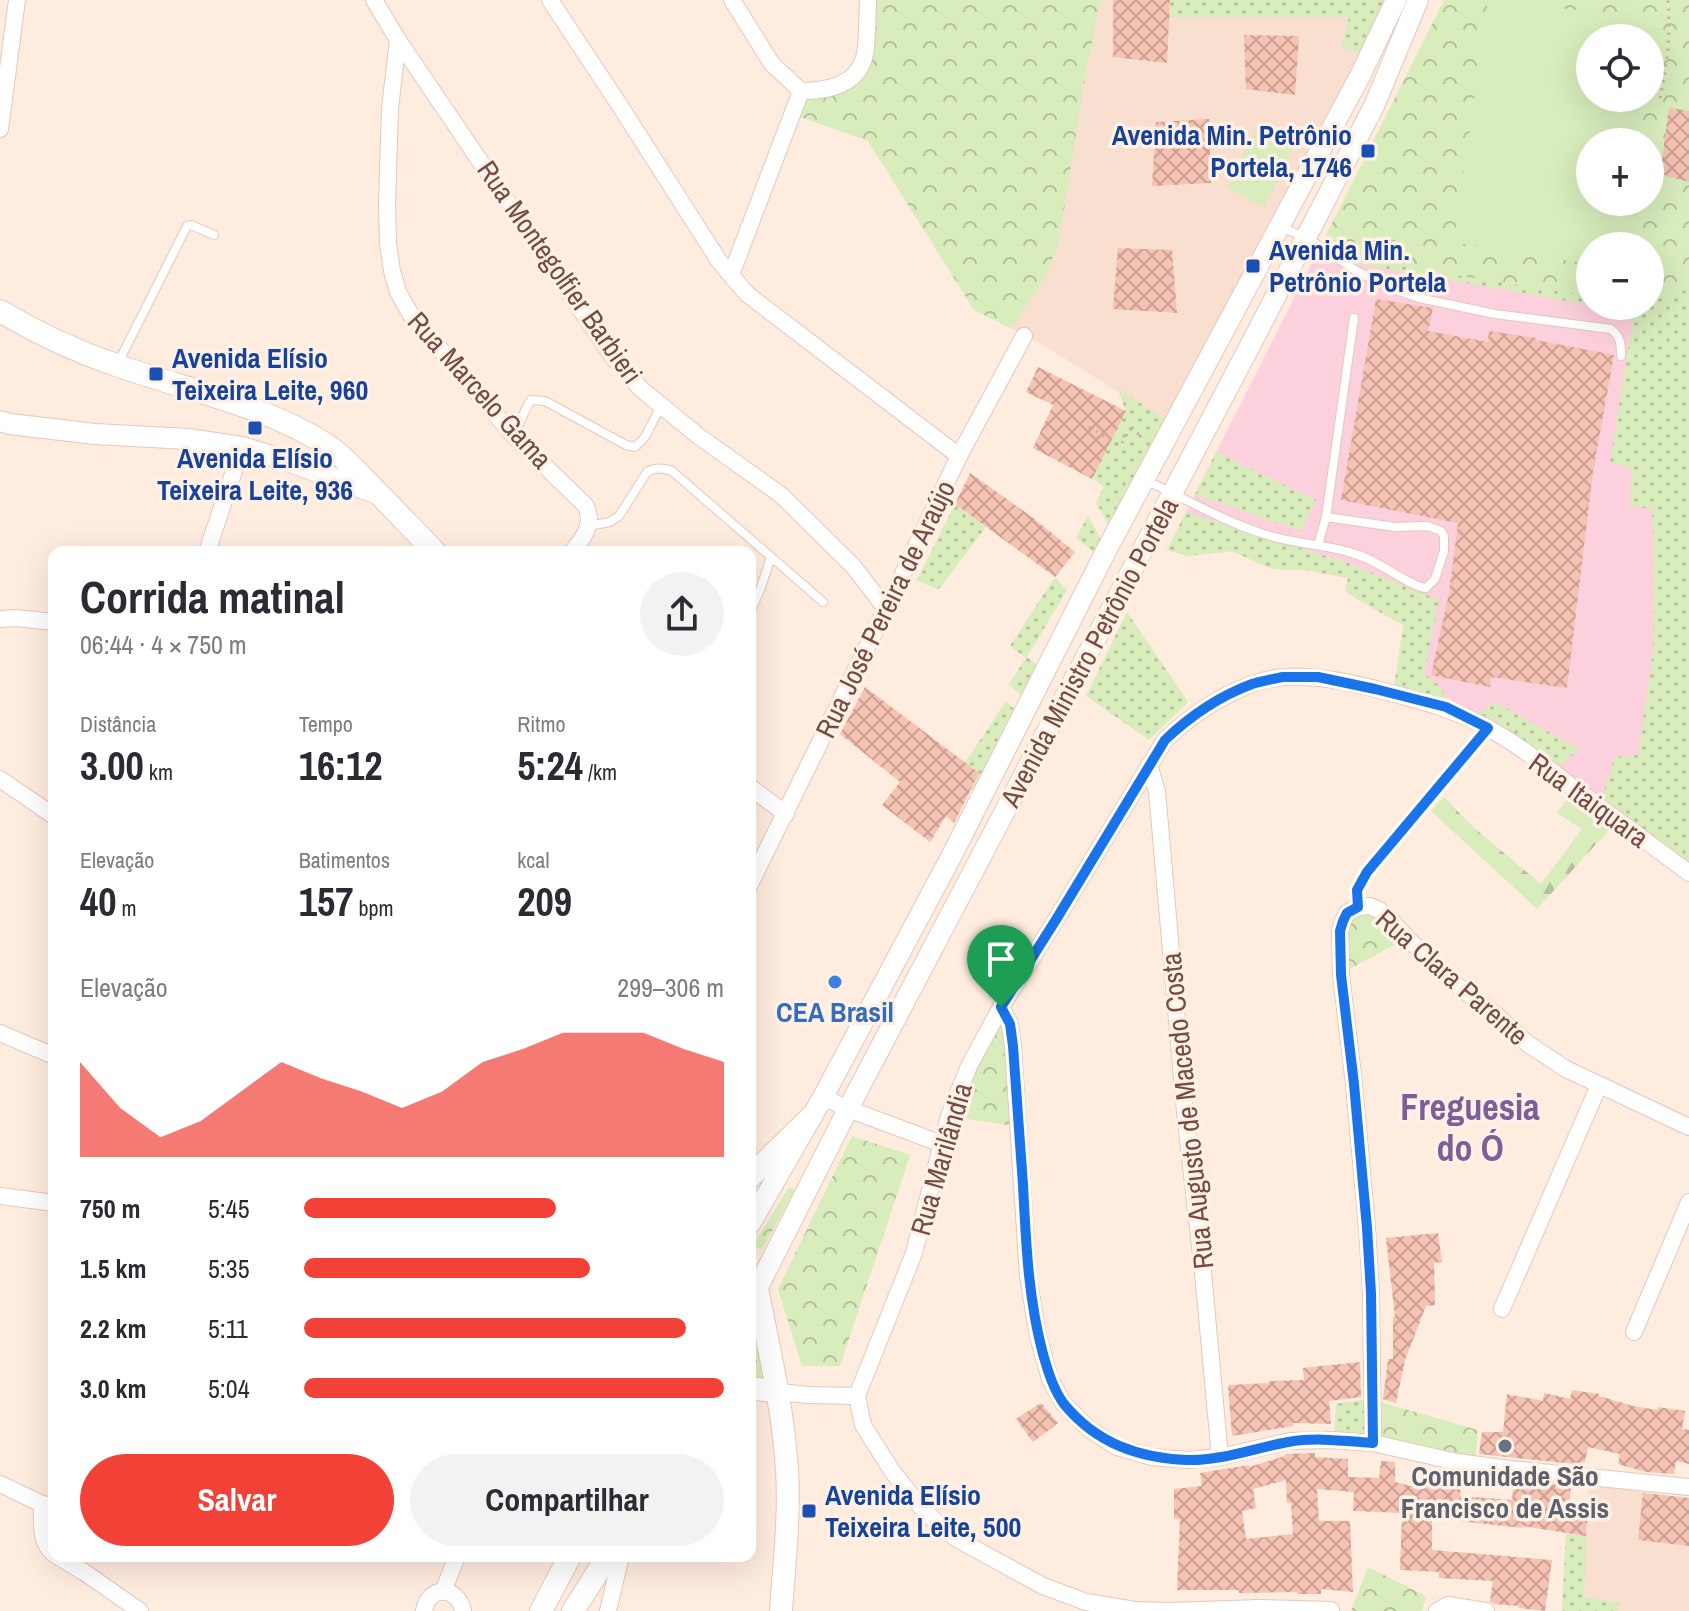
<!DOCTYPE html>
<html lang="pt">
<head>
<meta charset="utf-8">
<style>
  body { margin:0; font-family:"Archivo Narrow",sans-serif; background:#f2f2f3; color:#2b2b33; height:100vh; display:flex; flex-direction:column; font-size:30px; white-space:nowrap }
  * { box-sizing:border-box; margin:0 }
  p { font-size:26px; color:#7c7c81 }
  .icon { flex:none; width:44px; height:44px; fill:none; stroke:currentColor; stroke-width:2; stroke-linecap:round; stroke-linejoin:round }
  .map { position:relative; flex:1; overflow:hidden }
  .sheet { position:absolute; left:48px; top:546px; width:708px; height:1016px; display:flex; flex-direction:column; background:#fff; border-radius:16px; box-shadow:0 8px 32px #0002 }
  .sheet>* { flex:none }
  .buttons { position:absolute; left:1576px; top:24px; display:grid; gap:16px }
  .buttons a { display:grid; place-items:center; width:88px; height:88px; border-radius:50%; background:#fff; box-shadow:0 8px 32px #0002; font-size:40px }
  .pin { position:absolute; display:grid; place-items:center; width:68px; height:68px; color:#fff; margin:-82px -34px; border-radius:50% 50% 50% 0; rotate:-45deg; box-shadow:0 0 8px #0007 }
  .pin .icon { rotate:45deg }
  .round { display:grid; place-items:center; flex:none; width:84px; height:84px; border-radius:42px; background:#f2f2f3 }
  .summary { display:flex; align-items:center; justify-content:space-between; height:136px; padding:0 32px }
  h1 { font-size:44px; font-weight:800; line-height:60px }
  .metrics { display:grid; grid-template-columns:repeat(3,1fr); gap:12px; height:136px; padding:8px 32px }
  .metrics div { display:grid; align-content:center }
  .metrics b { font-size:40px; font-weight:800 }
  .metrics small { font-size:22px; font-weight:400 }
  .metrics p { font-size:22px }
  .chart { height:224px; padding:16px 32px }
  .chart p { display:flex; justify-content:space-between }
  .chart svg { width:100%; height:144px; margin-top:8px; fill:#f24238; opacity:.7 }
  .button { display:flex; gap:16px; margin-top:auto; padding:16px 32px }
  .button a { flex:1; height:92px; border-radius:48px; background:#f24238; color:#fff; font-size:32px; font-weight:800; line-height:92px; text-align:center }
  .button a+a { background:#f2f2f3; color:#2b2b33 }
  ul { padding:0 32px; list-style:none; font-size:26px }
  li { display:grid; grid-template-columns:128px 96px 1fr; align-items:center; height:60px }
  li i { height:20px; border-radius:10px; background:#f24238 }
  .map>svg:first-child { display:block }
</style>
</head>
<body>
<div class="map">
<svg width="1689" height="1611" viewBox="0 0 1689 1611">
  <defs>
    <pattern id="grass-dots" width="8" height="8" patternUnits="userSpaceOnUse" patternTransform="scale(2)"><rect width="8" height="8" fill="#d8ecbc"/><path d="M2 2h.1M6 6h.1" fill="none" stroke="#b4c19a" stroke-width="1.8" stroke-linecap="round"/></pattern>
    <pattern id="forest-firs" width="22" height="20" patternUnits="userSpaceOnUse" patternTransform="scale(2)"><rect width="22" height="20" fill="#d8ecbc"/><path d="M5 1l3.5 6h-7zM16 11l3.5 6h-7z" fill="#b4c19a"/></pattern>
    <pattern id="park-crowns" width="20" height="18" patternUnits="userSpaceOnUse" patternTransform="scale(2)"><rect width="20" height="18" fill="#d8ecbc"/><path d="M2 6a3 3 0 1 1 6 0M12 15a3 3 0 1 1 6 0" fill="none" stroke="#b4c19a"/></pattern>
    <pattern id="building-cross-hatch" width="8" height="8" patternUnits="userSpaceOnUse" patternTransform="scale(2)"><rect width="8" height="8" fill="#f5c2b3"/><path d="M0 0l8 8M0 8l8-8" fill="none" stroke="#cba093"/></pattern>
  </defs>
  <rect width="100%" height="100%" fill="#feecde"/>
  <!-- residential -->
  <g fill="#f8dfcf">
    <polygon points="1101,0 1396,0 1173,426 1043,345 1012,329 1045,277"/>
    <polygon points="1589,1485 1689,1498 1689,1611 1562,1611 1566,1534 1586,1535"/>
  </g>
  <!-- medical -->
  <polygon fill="#fdd0dd" points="1317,253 1590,296 1590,306 1650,306 1689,873 1552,772 1446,707 1424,674 1436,610 1348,578 1305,570 1272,569 1232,551 1188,556 1167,550"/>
  <!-- grass -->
  <g fill="url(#grass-dots)">
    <polygon points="1170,0 1396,0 1369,57 1341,47 1349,17 1170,17"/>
    <polygon points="1689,194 1689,873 1599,806 1615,757 1638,755 1653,654 1654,544 1652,509 1630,506 1632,469 1610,462 1634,314 1593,306 1650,306 1650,258"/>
    <polygon points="1317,253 1590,296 1590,305 1365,265 1314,259"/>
    <polygon points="1117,387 1173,426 1114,535 1096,502 1104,487 1092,479 1126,411"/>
    <polygon points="1216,452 1316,500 1301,531 1195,495"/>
    <polygon points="955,504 986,527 938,590 917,580"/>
    <path d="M1186,512L1345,562L1439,600L1424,674C1437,683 1447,690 1446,707L1393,694L1403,625L1360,601L1345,591L1348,578L1305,570L1272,569L1232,551L1188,556L1167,550Z"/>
    <polygon points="1088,516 1107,549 1102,559 1076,538"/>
    <polygon points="1055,577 1067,590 1027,657 1045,671 1029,703 1009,684 1026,658 1010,646"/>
    <polygon points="1127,612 1188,702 1149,740 1086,696"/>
    <polygon points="1006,701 1022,717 982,796 955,778"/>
    <polygon points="1495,702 1579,749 1552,772 1471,719"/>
    <polygon points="1366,1399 1366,1431 1357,1438 1334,1435 1336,1404"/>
    <polygon points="1566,1534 1586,1536 1584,1597 1619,1603 1617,1611 1562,1611"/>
  </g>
  <!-- forest -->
  <polygon fill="url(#forest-firs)" points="1444,797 1473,827 1541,884 1582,829 1557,813 1567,799 1610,829 1537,909 1431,811"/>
  <!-- park -->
  <g fill="url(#park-crowns)" fill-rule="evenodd">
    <polygon points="868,0 1101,0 1085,77 1059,242 1045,277 1012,329 974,310 868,141 792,114 801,91 854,76"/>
    <path d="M1444,0H1689V289L1650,300V246H1590V296L1317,253ZM1590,38H1650V98H1590ZM1590,142H1650V202H1590Z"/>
    <polygon points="1368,909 1405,939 1344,972 1342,945 1350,915"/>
    <polygon points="1001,1007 1019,1127 949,1116"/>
    <polygon points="852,1136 910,1155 840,1366 802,1366 778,1289"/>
    <polygon points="789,1187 795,1190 762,1250 753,1245"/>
    <polygon points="750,1300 779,1392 750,1388"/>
    <polygon points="1376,1401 1478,1430 1475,1460 1374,1440"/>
    <polygon points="1368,1567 1426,1596 1422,1611 1351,1611"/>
  </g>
  <!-- pitch -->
  <g fill="#d8ecbc">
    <polygon points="1488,0 1503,0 1656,21 1650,65 1650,38 1590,38 1590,98 1645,98 1639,142 1590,142 1590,202 1630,202 1624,246 1590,246 1590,264 1454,242"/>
    <polygon points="1256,129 1295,144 1264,207 1227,187"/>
  </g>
  <!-- building -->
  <g fill="url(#building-cross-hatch)" fill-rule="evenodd">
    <polygon points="1113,0 1170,0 1167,63 1113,57"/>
    <polygon points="1244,35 1299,36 1295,95 1246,89"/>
    <polygon points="1669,108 1689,111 1689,182 1660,174"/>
    <polygon points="1209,119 1211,183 1152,186 1156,122"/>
    <polygon points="1118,248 1172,250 1177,313 1113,309"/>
    <polygon points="1376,299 1433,308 1428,331 1488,342 1489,331 1536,338 1536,340 1614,355 1593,471 1567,688 1491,677 1490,687 1431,675 1449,593 1458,523 1341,500"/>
    <polygon points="1038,367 1126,411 1092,479 1033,448 1053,405 1026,392"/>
    <polygon points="970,473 1032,517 1075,552 1055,577 955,504"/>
    <polygon points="865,687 979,773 954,823 946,816 930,842 882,805 900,782 840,734"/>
    <polygon points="1438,1233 1442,1262 1434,1263 1435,1305 1426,1306 1405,1360 1396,1403 1383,1399 1388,1359 1393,1359 1393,1317 1395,1317 1386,1238"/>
    <polygon points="1360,1362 1361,1397 1329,1401 1331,1424 1293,1423 1293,1426 1232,1436 1228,1385 1270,1383 1269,1381 1304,1380 1303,1368"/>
    <polygon points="1572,1390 1599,1394 1599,1396 1633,1406 1657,1410 1658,1407 1685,1411 1682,1429 1689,1430 1689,1464 1676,1461 1674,1474 1646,1472 1618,1464 1620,1454 1588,1447 1584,1465 1479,1454 1482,1432 1503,1432 1507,1394 1543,1401 1544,1393 1570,1399"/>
    <polygon points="1041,1403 1058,1423 1033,1442 1016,1419"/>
    <path d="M1315,1453V1457L1348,1459V1477L1379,1478L1381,1461L1395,1462V1482L1422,1489L1424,1474L1462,1476L1460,1496L1512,1500L1514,1480L1571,1486L1569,1506L1588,1508L1586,1536L1523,1526L1522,1528L1432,1518V1550L1552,1560L1545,1611L1519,1608V1606L1494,1604L1490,1601L1493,1581L1439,1578V1572L1400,1570L1402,1513L1353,1511L1354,1492L1317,1489L1319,1521H1350L1353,1592L1321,1589V1594H1297V1592L1239,1593V1590H1177L1180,1519H1174V1489L1202,1486L1200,1473L1249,1465V1467L1285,1456V1454ZM1286,1480L1287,1503H1291L1293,1534L1246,1539L1242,1511L1256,1508L1253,1489Z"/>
    <polygon points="1643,1493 1689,1498 1689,1546 1638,1540"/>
  </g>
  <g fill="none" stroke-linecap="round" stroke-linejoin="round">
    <!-- service casing -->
    <g stroke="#e4c8bd" stroke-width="10">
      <g id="service">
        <path d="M1280,227L1306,237L1355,270L1387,287L1419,298L1495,314L1611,329C1621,337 1621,344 1621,356"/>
        <polyline points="117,365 187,226 191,225 214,235"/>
        <path d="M514,436C520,424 524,410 531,400L545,401L626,445L635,447L645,437L661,406"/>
        <path d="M1145,481C1161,486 1175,495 1190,502C1214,514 1238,526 1264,534C1297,545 1333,544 1366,558C1381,564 1414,588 1426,588L1435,579L1444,551V536L1441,531L1427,526L1395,527L1326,517"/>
        <path d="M589,526L610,522L619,516L647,472C656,467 663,468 672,471L823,602"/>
        <polyline points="1318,545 1326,517 1354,318"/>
        <polyline points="750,612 760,590 771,557"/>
      </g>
    </g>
    <!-- pedestrian casing -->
    <g stroke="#e4c8bd" stroke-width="14">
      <polyline id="pedestrian" points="1358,907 1357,890 1367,872 1488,728"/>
    </g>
    <!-- minor casing -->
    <g stroke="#e4c8bd" stroke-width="18">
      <g id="minor">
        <polyline points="374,0 398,40 612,356 640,388 697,435 781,495 853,566 886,609"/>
        <polyline points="550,0 622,109 719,261 747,294 959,456"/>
        <path d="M732,0L772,64L801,91C826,91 856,86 864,58C868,46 867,15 868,0"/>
        <path d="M398,40L390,108L387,204L388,243L392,271L398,292L411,315L514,436L586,506C594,525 584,537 572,552"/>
        <polyline points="0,129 17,0"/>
        <polyline points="731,275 801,91"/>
        <polyline points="207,552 242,447"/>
        <polyline points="0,619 16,618 54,622"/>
        <polyline points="1149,765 1157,791 1185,1112 1203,1273 1220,1457"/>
        <polyline points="0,779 54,816"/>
        <polyline points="750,787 786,814"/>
        <polyline points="750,884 901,578 959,456 1024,336"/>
        <polyline points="1001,1007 1010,1024 1013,1046 1028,1276 1038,1336 1050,1379 1063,1403 1089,1429 1117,1447 1152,1457 1188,1460 1220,1457 1290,1441 1332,1440 1373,1443 1457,1462 1510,1469 1689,1487"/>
        <polyline points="0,1033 54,1056"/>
        <polyline points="823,1097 848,1109 942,1144"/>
        <polyline points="0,1196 54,1203"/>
        <polyline points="1502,1309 1599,1085"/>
        <polyline points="1634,1332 1689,1202"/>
        <polyline points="779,1392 808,1395 857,1396"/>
        <path d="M857,1396L914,1253L949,1116L969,1066L1001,1007L1057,918L1165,740C1194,712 1245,678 1287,677C1323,675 1360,685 1395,694C1428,703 1455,710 1486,727C1516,743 1544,765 1571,786C1611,815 1650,844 1689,873"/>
        <polyline points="857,1396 863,1425 892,1471 920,1506 941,1527 957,1539 1043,1586 1086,1602 1135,1610 1169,1611 1260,1608 1331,1610"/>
        <polyline points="1373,1443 1371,1293 1367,1228 1354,1084 1341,975 1340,931 1343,921 1347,913 1358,907 1370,906 1379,910 1390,919 1407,938 1459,987 1495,1014 1528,1044 1566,1069 1689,1127"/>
        <polyline points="0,1484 42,1504 54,1506"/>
        <path d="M42,1504C42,1522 39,1542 54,1554"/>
        <polyline points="57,1556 84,1572 140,1611"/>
        <polyline points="443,1592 457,1556"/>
        <path d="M424,1611C428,1585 458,1585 463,1611"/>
        <polyline points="608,1611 621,1556"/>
        <polyline points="1437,1611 1448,1605 1486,1611"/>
      </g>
    </g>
    <!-- tertiary casing -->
    <g stroke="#e4c8bd" stroke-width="22">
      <g id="tertiary">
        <polyline points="0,421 10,424 95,434 188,439 242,447 282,459 378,494"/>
        <polyline points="750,1224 823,1097 951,857 1107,549 1360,76 1396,0"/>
        <polyline points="757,1289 848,1109 1252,342 1374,106 1418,0"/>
      </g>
    </g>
    <!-- secondary casing -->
    <g stroke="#eac7b9" stroke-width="24">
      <g id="secondary">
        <path d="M0,311C37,333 75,351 116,365C186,390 263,404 327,445C348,459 362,478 380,495C398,514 417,533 435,552"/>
        <polyline points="750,1177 811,1117"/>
        <path d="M750,1278L757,1289C769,1349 783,1408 787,1470C790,1517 784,1564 781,1611"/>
        <polyline points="750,1388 779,1392"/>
        <polyline points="541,1611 570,1556"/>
        <polyline points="573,1611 608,1556"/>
      </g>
    </g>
    <!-- path -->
    <g stroke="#daa597" stroke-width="3" stroke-dasharray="2 6" stroke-linecap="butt">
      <path d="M1660,98C1667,66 1671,33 1668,0"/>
      <polyline points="1089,427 1120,446 1130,429 1144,437"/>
    </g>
    <!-- service -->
    <use href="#service" stroke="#fff" stroke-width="8"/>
    <!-- pedestrian -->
    <use href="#pedestrian" stroke="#fff" stroke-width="12"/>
    <!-- minor -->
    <use href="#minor" stroke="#fff" stroke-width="16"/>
    <!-- tertiary -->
    <use href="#tertiary" stroke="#fff" stroke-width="20"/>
    <!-- secondary -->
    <use href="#secondary" stroke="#fff" stroke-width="22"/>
  </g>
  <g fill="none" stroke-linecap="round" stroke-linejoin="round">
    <!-- route casing -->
    <g stroke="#fff" stroke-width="16">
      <path id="route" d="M1283,677H1318L1375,689L1446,707L1488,728L1367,872L1357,890L1358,907L1347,913L1343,921L1340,931L1341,975L1354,1084L1367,1228L1371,1293L1373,1443C1345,1441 1316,1437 1288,1442C1255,1448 1221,1461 1187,1460C1138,1458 1096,1443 1064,1404C1053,1389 1048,1371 1043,1354C1028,1298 1026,1242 1023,1185C1020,1139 1016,1092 1013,1046L1010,1024L1001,1007L1057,918L1165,740C1189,717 1220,696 1252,684C1262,681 1273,679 1283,677Z"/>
    </g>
    <!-- route -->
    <use href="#route" stroke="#1a73e8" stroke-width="10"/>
  </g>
  <!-- markers -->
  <g fill="#1a4fb4" stroke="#fff1e6" stroke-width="3">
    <rect x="1360" y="143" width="16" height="16" rx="4"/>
    <rect x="1245" y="258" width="16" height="16" rx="4"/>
    <rect x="148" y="366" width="16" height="16" rx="4"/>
    <rect x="247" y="420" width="16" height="16" rx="4"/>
    <rect x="801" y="1503" width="16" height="16" rx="4"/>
  </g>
  <circle fill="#3f7fe0" stroke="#fff1e6" stroke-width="3" cx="835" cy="982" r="8"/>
  <circle fill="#6b7280" stroke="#fff1e6" stroke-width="3" cx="1505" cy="1446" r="8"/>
  <g text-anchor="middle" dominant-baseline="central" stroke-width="7" stroke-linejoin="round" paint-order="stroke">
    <!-- transit labels -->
    <g font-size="28" font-weight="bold" fill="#164399" stroke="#fff1e6" text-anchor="start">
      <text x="1352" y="135" text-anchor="end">Avenida Min. Petrônio<tspan x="1352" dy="32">Portela, 1746</tspan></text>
      <text x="1269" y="250">Avenida Min.<tspan x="1269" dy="32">Petrônio Portela</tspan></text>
      <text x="172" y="358">Avenida Elísio<tspan x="172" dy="32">Teixeira Leite, 960</tspan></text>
      <text x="255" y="458" text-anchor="middle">Avenida Elísio<tspan x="255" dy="32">Teixeira Leite, 936</tspan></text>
      <text x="825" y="1495">Avenida Elísio<tspan x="825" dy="32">Teixeira Leite, 500</tspan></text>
    </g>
    <!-- street labels -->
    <g font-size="28" fill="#754d44" stroke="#fff1e6">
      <text transform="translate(560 272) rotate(55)">Rua Montegolfier Barbieri</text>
      <text transform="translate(480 390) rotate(48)">Rua Marcelo Gama</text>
      <text transform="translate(885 609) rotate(-64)">Rua José Pereira de Araújo</text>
      <text transform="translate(1089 652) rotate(-62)">Avenida Ministro Petrônio Portela</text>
      <text transform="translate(1589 800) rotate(36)">Rua Itaiquara</text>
      <text transform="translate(1452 977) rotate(41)">Rua Clara Parente</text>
      <text transform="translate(1187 1111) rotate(-96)">Rua Augusto de Macedo Costa</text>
      <text transform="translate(941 1159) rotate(-74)">Rua Marilândia</text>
    </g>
    <!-- shop labels -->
    <g font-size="28" font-weight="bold" fill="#366cbe" stroke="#fff1e6">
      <text x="835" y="1012">CEA Brasil</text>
    </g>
    <!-- worship labels -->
    <g font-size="28" font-weight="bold" fill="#5b616d" stroke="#fff1e6">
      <text x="1505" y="1476">Comunidade São<tspan x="1505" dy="32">Francisco de Assis</tspan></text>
    </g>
    <!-- district labels -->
    <g font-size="36" font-weight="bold" fill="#7c5f9a" stroke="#fff1e6">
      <text x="1470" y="1107">Freguesia<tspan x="1470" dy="41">do Ó</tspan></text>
    </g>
  </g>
</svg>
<div class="buttons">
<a><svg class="icon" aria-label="locate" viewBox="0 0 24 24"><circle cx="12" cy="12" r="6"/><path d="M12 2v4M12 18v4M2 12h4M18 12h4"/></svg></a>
<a>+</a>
<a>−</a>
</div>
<div class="pin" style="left:1001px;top:1007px;background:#1e9e55"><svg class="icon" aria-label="arrive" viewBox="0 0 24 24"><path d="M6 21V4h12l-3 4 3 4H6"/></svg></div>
<section class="sheet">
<div class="summary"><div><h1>Corrida matinal</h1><p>06:44 · 4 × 750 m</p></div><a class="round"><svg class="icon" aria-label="share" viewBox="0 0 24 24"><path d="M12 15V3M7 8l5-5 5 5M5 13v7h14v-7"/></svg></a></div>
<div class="metrics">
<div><p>Distância</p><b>3.00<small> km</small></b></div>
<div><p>Tempo</p><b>16:12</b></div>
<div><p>Ritmo</p><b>5:24<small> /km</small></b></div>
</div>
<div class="metrics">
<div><p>Elevação</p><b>40<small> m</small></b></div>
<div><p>Batimentos</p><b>157<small> bpm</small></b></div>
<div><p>kcal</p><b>209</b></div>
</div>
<div class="chart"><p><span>Elevação</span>299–306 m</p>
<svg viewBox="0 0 160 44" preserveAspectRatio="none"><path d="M0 44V15L10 29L20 38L30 33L40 24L50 15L60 20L70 24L80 29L90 24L100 15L110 11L120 6L130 6L140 6L150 11L160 15V44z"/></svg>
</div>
<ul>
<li><b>750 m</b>5:45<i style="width:60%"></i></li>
<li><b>1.5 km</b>5:35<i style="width:68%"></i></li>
<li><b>2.2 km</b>5:11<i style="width:91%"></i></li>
<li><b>3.0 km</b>5:04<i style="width:100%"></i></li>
</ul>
<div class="button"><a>Salvar</a><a>Compartilhar</a></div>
</section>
</div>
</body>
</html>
